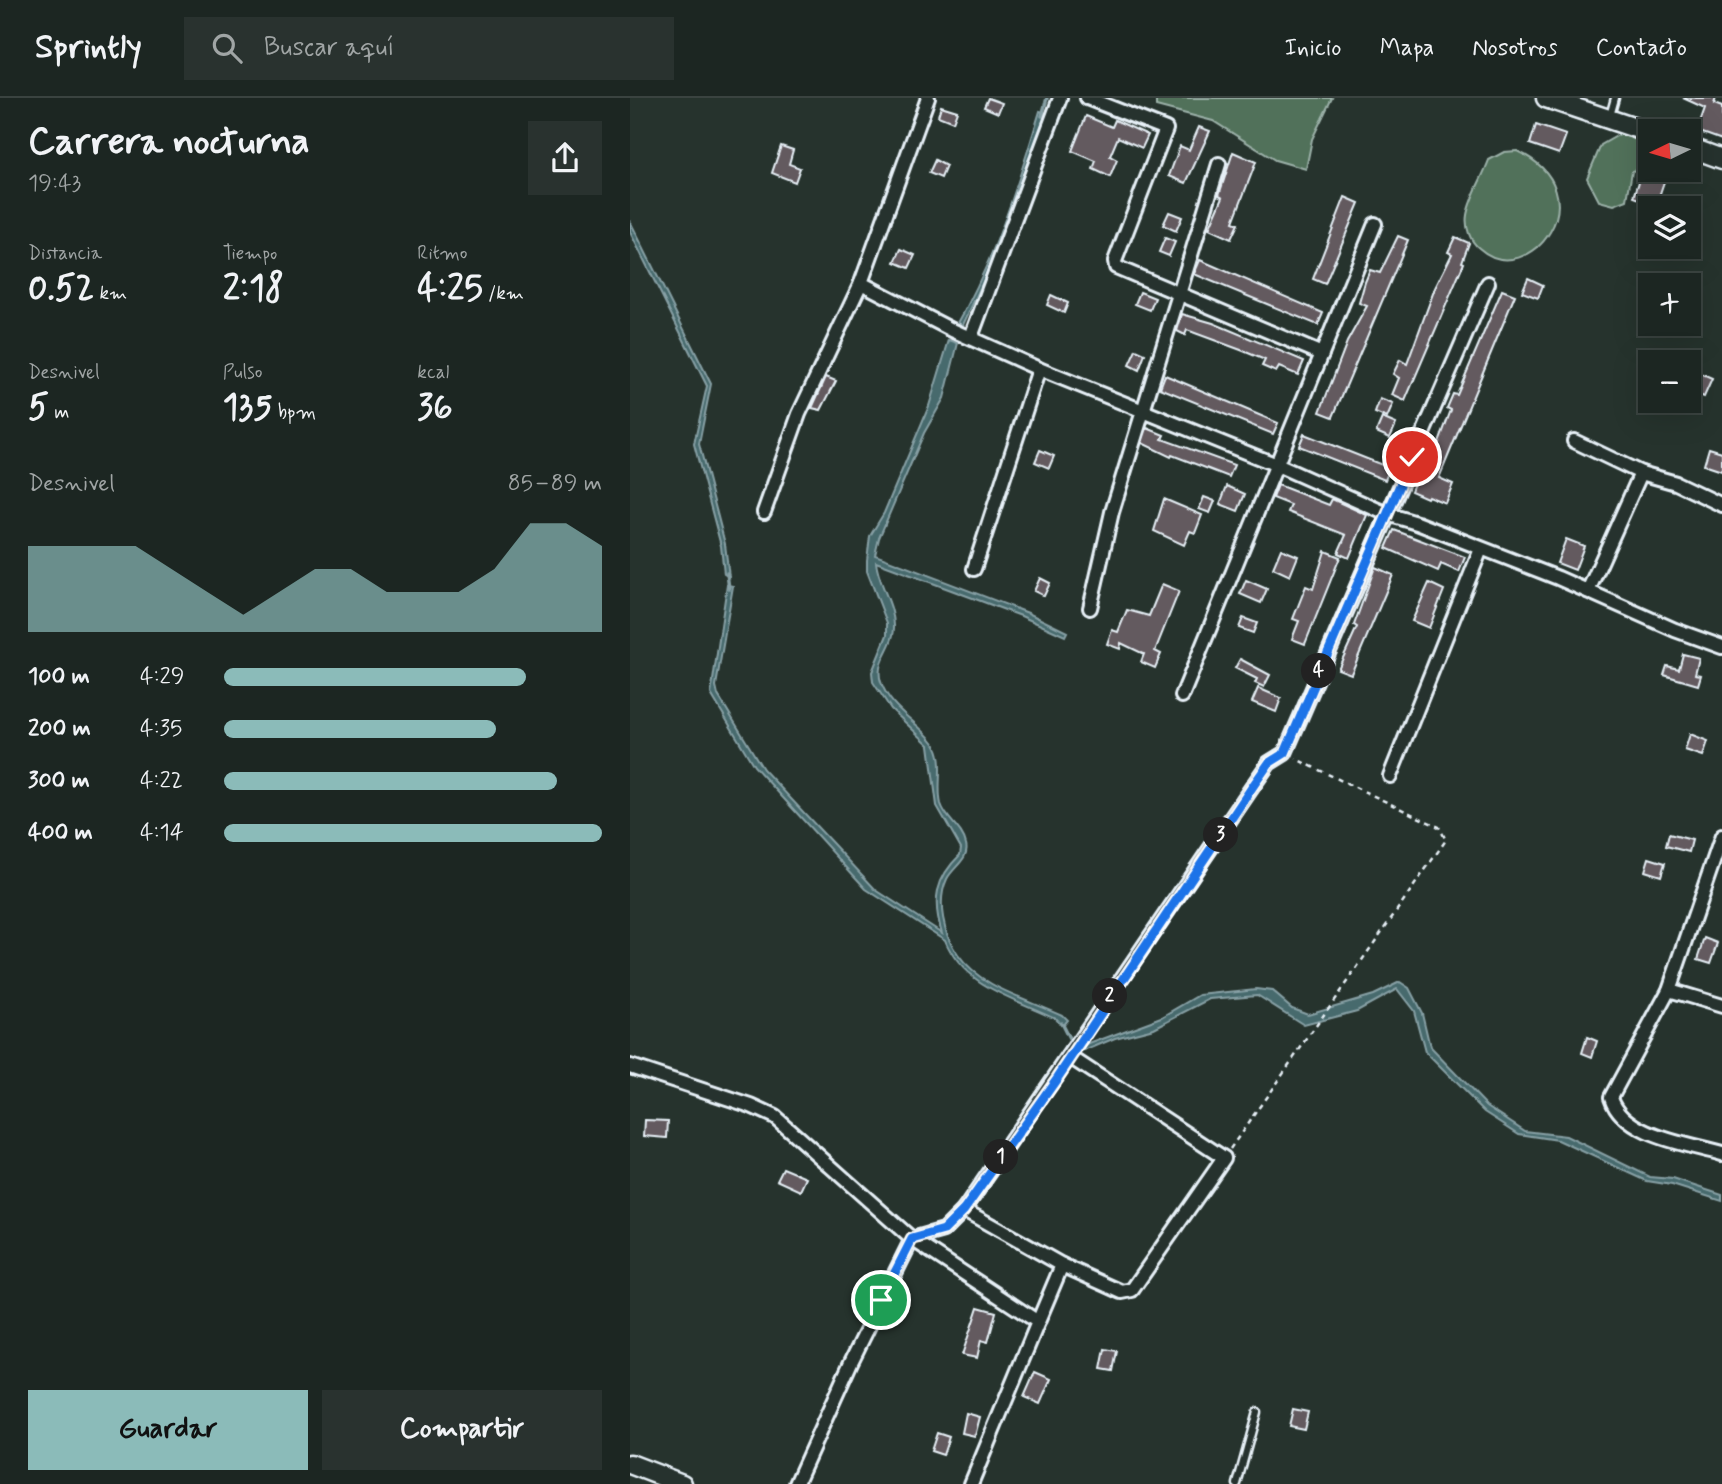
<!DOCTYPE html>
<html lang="es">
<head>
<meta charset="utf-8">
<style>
  body { margin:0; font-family:Mynerve,sans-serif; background:#29322f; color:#f1f3f6; height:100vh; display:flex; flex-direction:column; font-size:26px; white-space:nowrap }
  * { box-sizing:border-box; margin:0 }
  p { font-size:23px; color:#a0a5a5 }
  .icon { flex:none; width:38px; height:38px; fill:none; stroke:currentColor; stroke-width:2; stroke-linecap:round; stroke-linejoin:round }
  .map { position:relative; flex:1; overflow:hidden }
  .sheet { display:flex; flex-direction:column; background:#1c2622; width:630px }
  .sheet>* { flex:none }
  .needle { width:46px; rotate:265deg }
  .buttons { position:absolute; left:1008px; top:21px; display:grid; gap:14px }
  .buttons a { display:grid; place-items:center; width:63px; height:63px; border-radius:0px; background:#1c2622; box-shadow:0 7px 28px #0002,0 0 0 2px #3a4340; font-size:35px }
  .pin { position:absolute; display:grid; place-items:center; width:60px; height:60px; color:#fff; margin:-30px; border:4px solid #fff; border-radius:50%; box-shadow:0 2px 7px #0007 }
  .km { position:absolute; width:35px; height:35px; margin:-18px; border-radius:50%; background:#222; color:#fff; font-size:19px; line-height:35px; text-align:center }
  .round { display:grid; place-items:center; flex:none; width:74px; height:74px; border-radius:0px; background:#29322f }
  .head { display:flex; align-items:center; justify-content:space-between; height:119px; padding:0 28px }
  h1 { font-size:38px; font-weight:800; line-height:52px }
  .metrics { display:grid; grid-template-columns:repeat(3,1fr); gap:10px; height:119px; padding:7px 28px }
  .metrics div { display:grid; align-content:center }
  .metrics b { font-size:35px; font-weight:800 }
  .metrics small { font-size:19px; font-weight:400 }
  .metrics p { font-size:19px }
  .chart { height:196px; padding:14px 28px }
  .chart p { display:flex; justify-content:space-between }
  .chart svg { width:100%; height:126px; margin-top:7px; fill:#8bbbb9; opacity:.7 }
  .primary-button { display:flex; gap:14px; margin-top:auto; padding:14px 28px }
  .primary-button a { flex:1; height:80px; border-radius:0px; background:#8bbbb9; color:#111; font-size:28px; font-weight:800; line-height:80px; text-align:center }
  .primary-button a+a { background:#29322f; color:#f1f3f6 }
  ul { padding:0 28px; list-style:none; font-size:23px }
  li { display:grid; grid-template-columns:112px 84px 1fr; align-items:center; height:52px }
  li i { height:18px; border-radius:9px; background:#8bbbb9 }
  header { display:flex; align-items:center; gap:42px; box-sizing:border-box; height:98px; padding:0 35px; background:#1c2622; border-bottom:2px solid #3a4340 }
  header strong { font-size:33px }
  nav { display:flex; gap:38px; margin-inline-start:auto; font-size:24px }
  .search { width:490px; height:63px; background:#29322f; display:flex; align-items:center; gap:18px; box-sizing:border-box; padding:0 24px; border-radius:0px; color:#a0a5a5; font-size:26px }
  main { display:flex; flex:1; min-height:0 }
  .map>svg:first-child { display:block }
</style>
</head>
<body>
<header>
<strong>Sprintly</strong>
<div class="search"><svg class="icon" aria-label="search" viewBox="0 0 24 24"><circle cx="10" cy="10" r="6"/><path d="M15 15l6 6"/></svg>Buscar aquí</div>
<nav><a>Inicio</a><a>Mapa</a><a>Nosotros</a><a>Contacto</a></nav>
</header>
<main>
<section class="sheet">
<div class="head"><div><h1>Carrera nocturna</h1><p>19:43</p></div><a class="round"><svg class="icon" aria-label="share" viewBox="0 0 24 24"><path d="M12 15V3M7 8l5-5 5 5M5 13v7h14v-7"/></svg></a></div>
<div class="metrics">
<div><p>Distancia</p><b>0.52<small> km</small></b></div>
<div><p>Tiempo</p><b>2:18</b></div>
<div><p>Ritmo</p><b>4:25<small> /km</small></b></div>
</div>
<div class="metrics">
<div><p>Desnivel</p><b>5<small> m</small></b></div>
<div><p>Pulso</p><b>135<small> bpm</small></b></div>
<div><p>kcal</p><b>36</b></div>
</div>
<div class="chart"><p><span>Desnivel</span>85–89 m</p>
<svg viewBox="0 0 160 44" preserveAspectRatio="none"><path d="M0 44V14L10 14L20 14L30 14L40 22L50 30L60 38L70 30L80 22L90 22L100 30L110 30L120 30L130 22L140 6L150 6L160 14V44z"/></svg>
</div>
<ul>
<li><b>100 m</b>4:29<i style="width:80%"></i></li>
<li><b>200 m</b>4:35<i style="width:72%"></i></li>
<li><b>300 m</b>4:22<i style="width:88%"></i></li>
<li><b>400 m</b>4:14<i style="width:100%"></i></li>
</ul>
<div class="primary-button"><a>Guardar</a><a>Compartir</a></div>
</section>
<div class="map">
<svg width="1092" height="1386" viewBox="0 0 1092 1386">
  <rect width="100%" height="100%" fill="#26332d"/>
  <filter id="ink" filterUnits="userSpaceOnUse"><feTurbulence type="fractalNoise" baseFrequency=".0143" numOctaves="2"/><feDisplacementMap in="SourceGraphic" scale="14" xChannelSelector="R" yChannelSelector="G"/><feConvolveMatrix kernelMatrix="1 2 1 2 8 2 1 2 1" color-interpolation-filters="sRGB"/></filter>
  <g filter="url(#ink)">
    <!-- green -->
    <g fill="#51715a" stroke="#9cb1a9" stroke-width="2">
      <polygon points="526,0 702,0 682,41 676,71 645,62 583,23 526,8"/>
      <polygon points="990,36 1014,44 1020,61 1014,70 1002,73 997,102 984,107 969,103 957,80 971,47"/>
      <path d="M887,53C976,94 899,195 849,150C840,143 835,129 837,117C840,99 853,79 859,62L874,54Z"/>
    </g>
    <!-- water -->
    <g fill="#476a6d" stroke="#87a0a5" stroke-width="2">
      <path d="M410,13L416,15L374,138L333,227L328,225C366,158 388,86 410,13Z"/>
      <polygon points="0,123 81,286 69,346 95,446 99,479 94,476 91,448 64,346 77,288 0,134"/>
      <path d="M319,242L328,245L314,300L294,335L249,440L245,457L398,515L437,534L435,538L391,518L246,464C248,486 265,507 264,530C264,550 244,562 251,584C260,611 287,623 303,644C316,661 306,687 311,706C316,722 332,729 336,746C340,761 323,769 317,781C306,804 314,837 328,857C351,890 396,900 432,917L437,922L432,928L425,920C384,900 334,889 315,842L236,791L124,668L81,596L97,487L103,488L86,588L88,597L133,671L246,792L312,835C302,803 305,781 330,757L331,750L307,708L299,647L261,611L243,584L242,574L257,537V525L237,473V462L240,438L254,415L299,308Z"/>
      <polygon points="770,884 779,890 792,915 800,949 857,1008 895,1033 936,1038 1020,1079 1043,1081 1092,1097 1092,1103 1042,1087 1017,1083 928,1042 889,1036 855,1014 795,954 784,913 767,891 727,913 674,927 627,897 580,901 524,930 485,940 447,956 448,950 532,919 570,897 626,891 642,893 662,910 678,916 743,897"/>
    </g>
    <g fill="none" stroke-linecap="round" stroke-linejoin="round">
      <!-- stream -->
      <g stroke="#87a0a5" stroke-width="3.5">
        <polyline points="412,18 417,0"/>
        <polyline points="97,475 99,491"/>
        <polyline points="431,925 442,947"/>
      </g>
    </g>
    <!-- building -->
    <g fill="#645a5e" stroke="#e8f1f8" stroke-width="2">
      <polygon points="358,0 372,5 368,15 354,9"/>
      <polygon points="1053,0 1086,0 1084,6 1092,9 1092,42 1067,33 1075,10"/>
      <polygon points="311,8 327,13 323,24 308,18"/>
      <polygon points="456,18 482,29 485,22 518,37 512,50 488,39 480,58 487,62 480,79 463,71 466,63 442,53"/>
      <polygon points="906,27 936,37 929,56 900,46"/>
      <polygon points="569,29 580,33 556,85 539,78 550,48 559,52"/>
      <polygon points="151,48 163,52 159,66 170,70 165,84 142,75"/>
      <polygon points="603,54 626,64 603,124 608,126 601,141 579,131 593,99 589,97"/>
      <polygon points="305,62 316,68 311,80 299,75"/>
      <polygon points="1013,72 1038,72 1026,107 1004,99"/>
      <polygon points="715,99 729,105 695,186 683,181"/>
      <polygon points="539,114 552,119 546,133 533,127"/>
      <polygon points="768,138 778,142 703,319 690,314 717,244 737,208 729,205 735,184 740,172 750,175"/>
      <polygon points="825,139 839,145 832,164 834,165 775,303 762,297 769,280 763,276 770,262 777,266 805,190 822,156 818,154"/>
      <polygon points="535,140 545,144 539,158 529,154"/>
      <polygon points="271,151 285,157 279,170 265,164"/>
      <polygon points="570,162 693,215 688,227 564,176"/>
      <polygon points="898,180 913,187 908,200 892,194"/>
      <polygon points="872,192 885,197 809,380 823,386 815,405 798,398 797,400 781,393 786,380 791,382 806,352 821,312 817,310 823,296 827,297"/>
      <polygon points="510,194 525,200 520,212 505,206"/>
      <polygon points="421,197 438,205 434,215 417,207"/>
      <polygon points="552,216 583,225 674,263 668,277 649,269 646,274 632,268 635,262 611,252 557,232 555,237 547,233"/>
      <polygon points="506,252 515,256 509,272 499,267"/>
      <polygon points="1066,274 1082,281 1074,299 1059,293"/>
      <polygon points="535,277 648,325 643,336 530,290"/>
      <polygon points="196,279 206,283 191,312 182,310"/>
      <polygon points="750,301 763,306 757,320 745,315"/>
      <polygon points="752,320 766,326 760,340 746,334"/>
      <polygon points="517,330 534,337 532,341 604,367 599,379 542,357 541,359 512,345"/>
      <polygon points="674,336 760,370 755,382 669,348"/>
      <polygon points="1079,350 1092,354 1092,373 1074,367"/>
      <polygon points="410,352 424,358 419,370 405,364"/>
      <polygon points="648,387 699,407 702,401 737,417 719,460 708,455 716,437 658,414 661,407 643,400"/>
      <polygon points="597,388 615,396 608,413 590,406"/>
      <polygon points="574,399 585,403 580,415 569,411"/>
      <polygon points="534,401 572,417 565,435 560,433 554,447 524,433"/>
      <polygon points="764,432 835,459 829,474 811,466 808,473 756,450"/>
      <polygon points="936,441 954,448 945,472 927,465"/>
      <polygon points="651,451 668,458 660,478 643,470"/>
      <polygon points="695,453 710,459 675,546 662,541 669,523 663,521 676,488 683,491"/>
      <polygon points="745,469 763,477 721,576 708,571 727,529 724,527"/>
      <polygon points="410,480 420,485 414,498 404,493"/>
      <polygon points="616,482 637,491 631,505 610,496"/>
      <polygon points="799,485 814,492 799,530 782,523"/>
      <polygon points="532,486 549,493 525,553 531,556 525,570 511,564 514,556 491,545 490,551 477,546 482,532 488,534 497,512 519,518"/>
      <polygon points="613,520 627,525 623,535 609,530"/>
      <polygon points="1053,556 1069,560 1065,576 1071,577 1068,587 1034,577 1037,568 1049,571"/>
      <polygon points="610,561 640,577 634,589 625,585 627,581 605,570"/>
      <polygon points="628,590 651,600 646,614 622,604"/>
      <polygon points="1060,636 1078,643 1073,658 1055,652"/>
      <polygon points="1039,736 1062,742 1059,754 1036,748"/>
      <polygon points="1019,760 1035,765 1031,778 1015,773"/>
      <polygon points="1075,840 1088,845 1081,865 1068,861"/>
      <polygon points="957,939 967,943 962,959 952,955"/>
      <polygon points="15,1022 38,1023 37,1040 14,1038"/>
      <polygon points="153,1070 177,1080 171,1093 147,1082"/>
      <polygon points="348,1209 366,1214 358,1244 351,1242 347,1260 332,1257"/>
      <polygon points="475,1251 487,1253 483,1273 471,1271"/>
      <polygon points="405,1274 421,1281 410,1306 394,1299"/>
      <polygon points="663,1311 678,1314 674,1331 659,1328"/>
      <polygon points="336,1315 350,1319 345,1338 332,1335"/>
      <polygon points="307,1335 319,1339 313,1357 301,1353"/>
    </g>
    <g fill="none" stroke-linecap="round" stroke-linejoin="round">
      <!-- lane casing -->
      <g stroke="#e8f1f8" stroke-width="11">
        <g id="lane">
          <polyline points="980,18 985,0"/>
          <polyline points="607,1386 627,1314"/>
        </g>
      </g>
      <!-- street casing -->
      <g stroke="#e8f1f8" stroke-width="18">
        <g id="street">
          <polyline points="457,0 536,31 485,163 486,169 692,256"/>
          <polyline points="231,185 322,232 409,271 647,367 757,416 787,425 928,480 1045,532 1092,549"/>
          <polyline points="341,239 430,0"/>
          <polyline points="944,343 1011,375 1046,385 1092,407"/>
          <polyline points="134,414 169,316 231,185 298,0"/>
          <polyline points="344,471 409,271"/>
          <polyline points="958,493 1011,375"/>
          <polyline points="460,510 482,414 589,66"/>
          <polyline points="552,598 745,126"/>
          <polyline points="760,678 851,451"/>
          <path d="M1092,738L1039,892L981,999C994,1039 1058,1046 1092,1056"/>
          <polyline points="1039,892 1092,908"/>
          <polyline points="0,968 121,1008 145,1019 282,1141 221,1264 166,1386"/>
          <polyline points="334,1112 432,1167 408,1224"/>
          <polyline points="432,1167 492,1194 502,1192 594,1060 440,959"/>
          <polyline points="341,1386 408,1224 282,1141 314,1132 334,1112 625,685 639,665 655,655 858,185"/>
        </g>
      </g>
      <!-- secondary casing -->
      <g stroke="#e8f1f8" stroke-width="23">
        <g id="secondary">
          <polyline points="916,0 1020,35"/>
          <polyline points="1059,49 1092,61"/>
          <polyline points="0,1366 52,1386"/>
        </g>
      </g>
      <!-- path -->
      <polyline stroke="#e8f1f8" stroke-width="2.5" stroke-dasharray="5 5" stroke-linecap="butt" points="600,1051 816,742 809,729 666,661"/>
      <!-- lane -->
      <use href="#lane" stroke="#26332d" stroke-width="6"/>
      <!-- street -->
      <use href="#street" stroke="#26332d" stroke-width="12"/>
      <!-- secondary -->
      <use href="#secondary" stroke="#26332d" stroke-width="18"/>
    </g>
  </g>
  <g fill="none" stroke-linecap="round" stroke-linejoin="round" filter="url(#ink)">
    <!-- route casing -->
    <g stroke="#fff" stroke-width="14">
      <polyline id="route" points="251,1202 282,1141 314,1132 334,1112 428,979 625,685 639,665 655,655 782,359"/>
    </g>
    <!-- route -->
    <use href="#route" stroke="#1a73e8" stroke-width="9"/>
  </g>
</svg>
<div class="buttons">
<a><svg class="needle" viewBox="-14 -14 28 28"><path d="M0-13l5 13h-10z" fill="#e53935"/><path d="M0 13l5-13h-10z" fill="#a0a5a5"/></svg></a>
<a><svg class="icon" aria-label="layers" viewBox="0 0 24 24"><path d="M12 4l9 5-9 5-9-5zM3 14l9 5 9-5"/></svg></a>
<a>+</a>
<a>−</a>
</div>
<div class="pin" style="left:251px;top:1202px;background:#1e9e55"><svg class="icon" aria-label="arrive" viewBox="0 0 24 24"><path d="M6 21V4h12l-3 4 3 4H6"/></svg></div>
<div class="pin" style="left:782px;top:359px;background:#d93025"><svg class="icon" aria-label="check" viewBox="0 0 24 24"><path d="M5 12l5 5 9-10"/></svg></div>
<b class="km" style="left:371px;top:1059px">1</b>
<b class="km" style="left:480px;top:898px">2</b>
<b class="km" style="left:591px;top:737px">3</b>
<b class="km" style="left:689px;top:573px">4</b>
</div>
</main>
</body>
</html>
